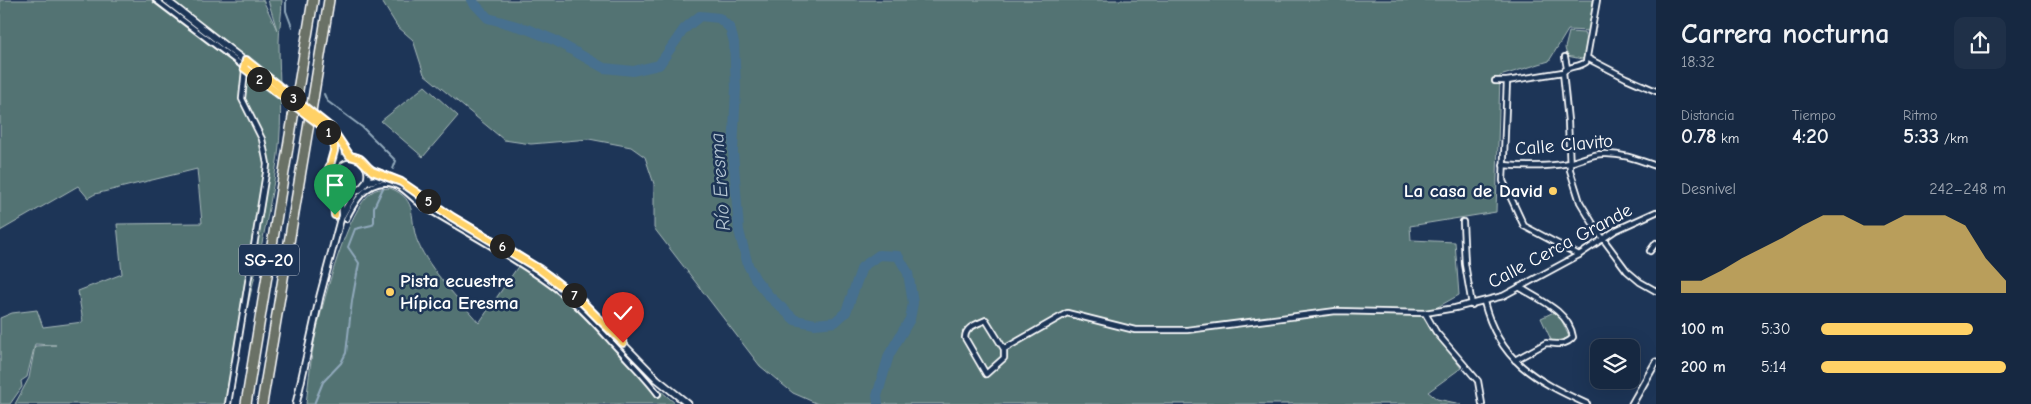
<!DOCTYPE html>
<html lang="es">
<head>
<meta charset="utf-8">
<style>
  body { margin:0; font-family:"Comic Neue",sans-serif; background:#1f3048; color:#f1f3f6; height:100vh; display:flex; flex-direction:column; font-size:19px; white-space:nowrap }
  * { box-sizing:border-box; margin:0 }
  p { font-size:16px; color:#9ea6b1 }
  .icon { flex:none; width:28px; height:28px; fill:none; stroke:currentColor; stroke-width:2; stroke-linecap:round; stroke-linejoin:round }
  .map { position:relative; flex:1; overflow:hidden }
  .panel { display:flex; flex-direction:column; background:#162841; width:375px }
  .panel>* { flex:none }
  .buttons { position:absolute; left:1590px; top:339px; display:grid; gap:10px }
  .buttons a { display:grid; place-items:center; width:50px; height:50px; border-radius:10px; background:#162841; box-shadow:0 5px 20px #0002,0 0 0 1px #35445a; font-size:25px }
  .pin { position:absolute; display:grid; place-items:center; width:42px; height:42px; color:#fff; margin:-51px -21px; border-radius:50% 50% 50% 0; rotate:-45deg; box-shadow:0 0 5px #0007 }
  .pin .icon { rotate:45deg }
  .km { position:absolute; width:25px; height:25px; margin:-12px; border-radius:50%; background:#222; color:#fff; font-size:14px; line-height:25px; text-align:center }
  .round { display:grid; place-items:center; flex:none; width:52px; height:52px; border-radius:10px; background:#1f3048 }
  .overview { display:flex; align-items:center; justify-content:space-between; height:85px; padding:0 25px }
  h1 { font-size:28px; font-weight:600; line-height:38px }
  .figures { display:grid; grid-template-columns:repeat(3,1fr); gap:8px; height:85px; padding:5px 25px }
  .figures div { display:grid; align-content:center }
  .figures b { font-size:21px; font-weight:600 }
  .figures small { font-size:14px; font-weight:400 }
  .figures p { font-size:14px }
  .chart { height:140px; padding:10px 25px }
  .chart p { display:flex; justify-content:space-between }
  .chart svg { width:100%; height:90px; margin-top:5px; fill:#ffd166; opacity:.7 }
  ul { padding:0 25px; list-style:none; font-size:16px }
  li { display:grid; grid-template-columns:80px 60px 1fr; align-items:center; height:38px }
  li i { height:12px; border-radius:6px; background:#ffd166 }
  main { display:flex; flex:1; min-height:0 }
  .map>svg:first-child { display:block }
</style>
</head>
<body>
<main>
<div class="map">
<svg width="1656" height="404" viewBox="0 0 1656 404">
  <rect width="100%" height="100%" fill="#1d3557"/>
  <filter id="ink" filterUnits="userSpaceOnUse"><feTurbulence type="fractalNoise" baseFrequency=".02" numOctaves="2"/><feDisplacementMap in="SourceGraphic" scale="10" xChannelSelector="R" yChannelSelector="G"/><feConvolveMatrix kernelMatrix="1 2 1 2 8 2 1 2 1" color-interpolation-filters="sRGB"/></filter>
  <g filter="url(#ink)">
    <!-- green -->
    <g fill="#527373" stroke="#a8b9b9">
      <path d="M0,0H263L277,30L268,0H282C282,14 279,28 279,42C279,80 283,117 278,155C266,239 243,322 225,404H15L29,378L35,346L56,345L35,344L27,377L21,381L22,387L10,404H0V318L12,313L37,310L43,327L83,322L78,291L122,274L117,224L202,223L197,169L95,194L88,198L78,186L0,231Z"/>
      <polygon points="381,0 1593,0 1589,31 1568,30 1549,61 1500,76 1496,212 1410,226 1411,240 1455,242 1459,295 1434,309 1426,321 1461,368 1428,392 1437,399 1461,404 818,404 793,393 760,366 654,228 654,184 645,157 631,147 589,139 531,144 504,140 424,74 413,40 397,26"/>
      <polygon points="1569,32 1584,33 1587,41 1584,57 1582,59 1567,56 1565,48"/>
      <polygon points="425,86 458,116 423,157 381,121"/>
      <path d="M390,188C420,200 408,219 418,243C430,270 459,300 479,323L519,265L538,276L580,309L629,363L676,404H306C309,379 311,353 317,328C325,297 347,210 372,192C378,188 383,189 390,188Z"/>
      <polygon points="1554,312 1559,314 1569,337 1553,344 1541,318"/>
    </g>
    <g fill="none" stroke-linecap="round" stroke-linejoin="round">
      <!-- stream -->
      <g stroke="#91a9bc" stroke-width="2">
        <polyline points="286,0 286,11 292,27"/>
        <polyline points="324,94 327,101 362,127 396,161 393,169"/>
        <polyline points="314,404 323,382 341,363 346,353 352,301 359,263 348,247 355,229 372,225 374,222 374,207 384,186"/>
      </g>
      <!-- river -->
      <polyline stroke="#476f8f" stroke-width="10" points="471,0 488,18 527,29 554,40 604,68 633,71 659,65 684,29 700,16 719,18 730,28 734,42 736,88 733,152 739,231 748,265 756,280 769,296 795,320 815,324 835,322 846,312 862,267 879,255 898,256 908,273 913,303 910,319 889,355 877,396 878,404"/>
      <!-- pedestrian casing -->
      <g stroke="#fff" stroke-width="8">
        <g id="pedestrian">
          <polyline points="156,0 326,129 334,143 334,151 327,176 334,196 335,215"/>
          <path d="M346,219C354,203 366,182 386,183C403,183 413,201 426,208C474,236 524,263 567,297C587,313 603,333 620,351C633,365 647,379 658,394"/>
        </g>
      </g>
      <!-- minor casing -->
      <g stroke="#fff" stroke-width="8">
        <g id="minor">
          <polyline points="1565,57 1567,68"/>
          <polyline points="1587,58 1626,78 1656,91"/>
          <polyline points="1563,72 1568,121 1570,170 1580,202 1598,232 1627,271 1640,282 1656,291"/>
          <path d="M1563,72C1569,65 1578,68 1586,62L1597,0"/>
          <polyline points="1495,81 1507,81 1563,72"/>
          <polyline points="1507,81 1503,181 1524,226 1579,255"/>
          <path d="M1503,165C1524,167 1548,167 1569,163C1581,160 1591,154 1603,154C1622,153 1639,160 1656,166"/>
          <polyline points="1463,222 1465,264 1472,305"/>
          <polyline points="1650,251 1656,243"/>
          <path d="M1484,302C1499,361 1535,380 1587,404"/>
          <polyline points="1425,313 1436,332 1478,381 1482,404"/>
          <path d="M1004,349V358L986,374L965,338C965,327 977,324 986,320L1004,349L1067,313L1135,330H1187L1336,311L1425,313L1455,308L1503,296L1579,255L1616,230L1656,212"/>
          <path d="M1515,360L1546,343C1554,344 1567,346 1573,337C1569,311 1538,299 1519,287"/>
          <polyline points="228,404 266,173 267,164 262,139 242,99 246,60"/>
        </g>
      </g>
      <!-- tertiary casing -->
      <g stroke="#fff" stroke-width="9">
        <g id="tertiary">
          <polyline points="166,0 331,128 350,156"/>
          <circle cx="350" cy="174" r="18"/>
          <polyline points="338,160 338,139"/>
          <polyline points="367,168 401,182 452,217 509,250 549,276 583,303 657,379 688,404"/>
          <polyline points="366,182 386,177"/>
          <polyline points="341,217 356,191"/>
          <polyline points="296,404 320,296 341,217 340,190"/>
          <polyline points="1632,404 1656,362"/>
        </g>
      </g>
      <!-- motorway casing -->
      <g stroke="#fff" stroke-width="12">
        <g id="motorway">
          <polyline points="298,90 313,0"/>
          <polyline points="313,99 329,0"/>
          <polyline points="246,404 293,117"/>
          <polyline points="262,404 309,123"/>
        </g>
      </g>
      <!-- pedestrian -->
      <use href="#pedestrian" stroke="#1d3557" stroke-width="4"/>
      <!-- minor -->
      <use href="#minor" stroke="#1d3557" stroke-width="4.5"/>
      <!-- tertiary -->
      <use href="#tertiary" stroke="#1d3557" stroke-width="5.5"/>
      <!-- motorway -->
      <use href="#motorway" stroke="#6a7166" stroke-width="9"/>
      <!-- motorway-bridge casing -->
      <g stroke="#fff" stroke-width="12" stroke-linecap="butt">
        <g id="motorway-bridge">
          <polyline points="293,117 298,90"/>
          <polyline points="309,123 313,99"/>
        </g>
      </g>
      <!-- motorway-bridge -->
      <use href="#motorway-bridge" stroke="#6a7166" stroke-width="9"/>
    </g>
  </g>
  <g fill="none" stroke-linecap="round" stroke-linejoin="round" filter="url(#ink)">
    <!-- route casing -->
    <g stroke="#fff" stroke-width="10">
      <polyline id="route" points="335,215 334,196 327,176 334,151 334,143 326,129 244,68 246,60 331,128 350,156 360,159 372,171 401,182 452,217 539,269 583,303 623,343"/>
    </g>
    <!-- route -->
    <use href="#route" stroke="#ffd166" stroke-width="6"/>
  </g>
  <!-- markers -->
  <g fill="#ffd166" stroke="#1d3557" stroke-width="2">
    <circle cx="1553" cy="191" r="5"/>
    <circle cx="390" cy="292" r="5"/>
  </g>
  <g text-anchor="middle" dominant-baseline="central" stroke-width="5" stroke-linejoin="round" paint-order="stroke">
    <!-- shield labels -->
    <rect fill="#1d3557" stroke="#bbc2cd" stroke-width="1" x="239" y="244.5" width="60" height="31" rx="4"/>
    <g font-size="18" font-weight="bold" fill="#fff">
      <text x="269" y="260">SG-20</text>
    </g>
    <!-- street labels -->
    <g font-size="19" fill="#fff" stroke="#1d3557">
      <text transform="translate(1564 145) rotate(-5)">Calle Clavito</text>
      <text transform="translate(1560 246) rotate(-28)">Calle Cerca Grande</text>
    </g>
    <!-- poi labels -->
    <g font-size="19" font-weight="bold" fill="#fff" stroke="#1d3557" text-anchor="end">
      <text x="1543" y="191">La casa de David</text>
      <text x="400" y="281" text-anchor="start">Pista ecuestre<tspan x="400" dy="22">Hípica Eresma</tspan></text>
    </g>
    <!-- water labels -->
    <g font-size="20" font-style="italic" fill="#b5c5d2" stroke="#1d3557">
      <text transform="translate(720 182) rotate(-94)">Río Eresma</text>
    </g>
  </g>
</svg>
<div class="buttons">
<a><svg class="icon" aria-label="layers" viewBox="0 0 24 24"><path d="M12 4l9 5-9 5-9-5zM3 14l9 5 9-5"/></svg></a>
</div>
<div class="pin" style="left:335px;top:215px;background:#1e9e55"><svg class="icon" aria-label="arrive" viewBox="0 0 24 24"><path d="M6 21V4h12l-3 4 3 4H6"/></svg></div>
<div class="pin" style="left:623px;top:343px;background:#d93025"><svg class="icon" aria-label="check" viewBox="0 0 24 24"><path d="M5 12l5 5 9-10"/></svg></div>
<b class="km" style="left:328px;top:132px">1</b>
<b class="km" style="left:259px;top:79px">2</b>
<b class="km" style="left:293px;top:98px">3</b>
<b class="km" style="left:428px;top:201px">5</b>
<b class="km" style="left:502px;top:246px">6</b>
<b class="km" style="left:574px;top:295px">7</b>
</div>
<section class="panel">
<div class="overview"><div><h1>Carrera nocturna</h1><p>18:32</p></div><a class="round"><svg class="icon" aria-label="share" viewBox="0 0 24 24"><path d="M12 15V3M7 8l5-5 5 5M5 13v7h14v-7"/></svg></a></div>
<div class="figures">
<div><p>Distancia</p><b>0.78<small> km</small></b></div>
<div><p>Tiempo</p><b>4:20</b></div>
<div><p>Ritmo</p><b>5:33<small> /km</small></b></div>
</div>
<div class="chart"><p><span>Desnivel</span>242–248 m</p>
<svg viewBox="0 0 160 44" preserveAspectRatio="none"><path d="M0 44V38L10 38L20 33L30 27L40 22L50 17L60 11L70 6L80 6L90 11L100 11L110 6L120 6L130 6L140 11L150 27L160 38V44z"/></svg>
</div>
<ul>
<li><b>100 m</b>5:30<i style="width:82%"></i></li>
<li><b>200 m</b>5:14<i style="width:100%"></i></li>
</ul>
</section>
</main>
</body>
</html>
